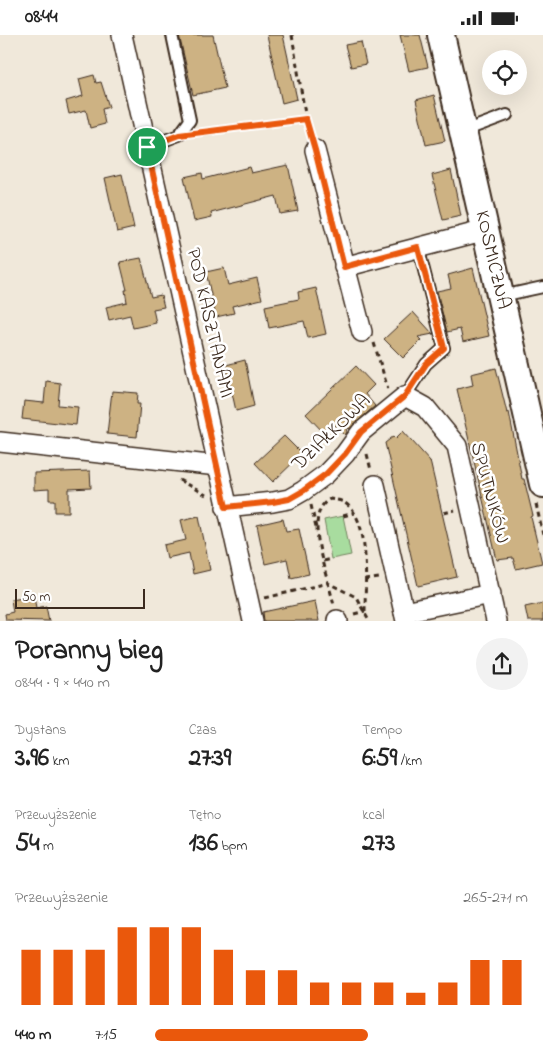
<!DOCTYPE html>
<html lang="pl">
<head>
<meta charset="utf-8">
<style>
  body { margin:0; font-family:"Indie Flower",sans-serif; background:#f2f2f2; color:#222; height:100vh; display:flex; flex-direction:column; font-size:19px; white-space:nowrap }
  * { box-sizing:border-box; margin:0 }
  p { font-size:16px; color:#767676 }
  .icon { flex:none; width:28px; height:28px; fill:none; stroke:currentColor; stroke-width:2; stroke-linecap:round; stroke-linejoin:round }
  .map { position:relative; height:586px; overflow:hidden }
  .drawer { display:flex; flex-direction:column; background:#fff; flex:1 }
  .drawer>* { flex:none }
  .tools { position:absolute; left:482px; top:15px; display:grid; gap:10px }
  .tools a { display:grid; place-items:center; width:45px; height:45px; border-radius:50%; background:#fff; box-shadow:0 5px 20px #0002; font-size:25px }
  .scale { position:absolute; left:15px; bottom:12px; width:130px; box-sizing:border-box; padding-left:5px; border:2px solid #3b2a1e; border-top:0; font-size:14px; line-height:18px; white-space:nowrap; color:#3b2a1e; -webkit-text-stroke:4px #fff; paint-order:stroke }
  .pin { position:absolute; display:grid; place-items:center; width:42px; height:42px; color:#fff; margin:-21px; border:2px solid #fff; border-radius:50%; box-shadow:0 1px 5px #0007 }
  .round { display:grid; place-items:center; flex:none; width:52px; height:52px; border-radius:26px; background:#f2f2f2 }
  .head { display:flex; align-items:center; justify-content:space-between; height:85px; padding:0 15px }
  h1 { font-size:28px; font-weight:700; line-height:38px }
  .metrics { display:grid; grid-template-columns:repeat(3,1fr); gap:8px; height:85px; padding:5px 15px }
  .metrics div { display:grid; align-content:center }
  .metrics b { font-size:25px; font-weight:700 }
  .metrics small { font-size:14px; font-weight:400 }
  .metrics p { font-size:14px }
  .chart { height:140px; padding:10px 15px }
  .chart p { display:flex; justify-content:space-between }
  .chart svg { width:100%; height:90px; margin-top:5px; stroke:#ea580c; stroke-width:6 }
  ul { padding:0 15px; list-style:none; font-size:16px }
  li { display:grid; grid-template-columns:80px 60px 1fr; align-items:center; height:38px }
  li i { height:12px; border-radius:6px; background:#ea580c }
  .status { display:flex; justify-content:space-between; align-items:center; height:35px; padding:0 25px; background:#fff; direction:ltr }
  .status svg { height:14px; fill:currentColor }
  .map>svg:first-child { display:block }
</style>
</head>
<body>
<div class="status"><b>08:44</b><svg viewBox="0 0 49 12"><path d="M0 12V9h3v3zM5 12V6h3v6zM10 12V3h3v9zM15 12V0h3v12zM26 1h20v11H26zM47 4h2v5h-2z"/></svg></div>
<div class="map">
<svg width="543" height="586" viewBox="0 0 543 586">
  <rect width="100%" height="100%" fill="#f0e8da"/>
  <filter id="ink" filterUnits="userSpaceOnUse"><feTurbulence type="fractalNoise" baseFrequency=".02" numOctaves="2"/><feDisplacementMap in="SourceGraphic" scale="10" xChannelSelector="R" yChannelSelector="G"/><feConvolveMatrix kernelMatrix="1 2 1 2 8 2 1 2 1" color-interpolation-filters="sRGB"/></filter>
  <g filter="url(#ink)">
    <!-- green -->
    <polygon fill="#a8dc9f" stroke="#72835e" points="343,481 351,520 331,524 324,485"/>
    <!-- building -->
    <g fill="#cdb283" stroke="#3b2a1e">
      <polygon points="179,0 213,0 225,53 193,60"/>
      <polygon points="267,0 283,0 297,64 282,68"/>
      <polygon points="400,0 420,0 428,32 409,36"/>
      <polygon points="361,7 366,29 351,32 345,10"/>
      <polygon points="94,40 96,48 101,47 109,72 102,74 105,89 90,93 86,75 69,79 66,66 83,61 79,44"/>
      <polygon points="434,60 445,106 426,110 416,65"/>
      <polygon points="288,130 298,176 280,179 276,161 211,178 212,182 194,186 184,142 202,138 203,144 249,132 251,138"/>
      <polygon points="451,135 461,181 443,185 432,140"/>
      <polygon points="122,139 134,193 117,197 105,143"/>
      <polygon points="141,223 151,262 161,260 164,272 153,274 156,288 133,293 130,280 109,285 106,272 127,267 125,255 127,255 120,227"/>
      <polygon points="224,233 228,250 257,243 262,264 232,271 234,278 216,282 206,237"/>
      <polygon points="473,233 489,301 463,307 460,294 447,297 437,256 451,253 448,240"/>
      <polygon points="316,253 326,299 308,303 304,286 269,293 265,271 299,264 298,257"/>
      <polygon points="413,277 433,299 418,302 421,305 403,323 384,304"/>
      <polygon points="245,325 254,371 236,376 226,330"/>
      <polygon points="356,331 374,350 365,359 375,371 349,394 345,389 347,397 345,400 334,389 324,398 306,379"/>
      <polygon points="496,333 507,378 509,377 522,444 524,444 533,481 531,482 542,528 516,534 513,523 497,525 457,354 473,350 471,339"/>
      <polygon points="46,346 60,348 58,370 78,372 76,390 22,384 24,366 44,368"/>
      <polygon points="112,356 138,358 137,369 140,369 137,402 107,399"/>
      <polygon points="403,396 430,426 457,542 418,551 385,408 394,401 396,403"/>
      <polygon points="284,401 302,419 273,447 255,428"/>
      <polygon points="90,436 91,453 69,454 69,477 55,477 55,465 49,465 49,454 34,455 34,438"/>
      <polygon points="199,481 210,535 193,539 189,518 167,523 164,510 186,505 181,485"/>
      <polygon points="283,484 286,496 299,494 309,539 291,543 287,524 265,529 257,490"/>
      <polygon points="34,560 36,573 46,571 49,586 6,585 5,579 13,577 11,564"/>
      <polygon points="315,566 319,586 264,586 263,577"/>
      <polygon points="543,568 543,586 528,586 525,572"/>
    </g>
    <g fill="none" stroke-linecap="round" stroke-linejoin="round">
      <!-- lane casing -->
      <g stroke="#3b2a1e" stroke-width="14">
        <g id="lane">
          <polyline points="464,96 507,80"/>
          <polyline points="147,112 179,100 190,85 172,0"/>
          <polyline points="501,261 543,252"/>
          <polyline points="405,361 426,329 444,313 418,212"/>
        </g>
      </g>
      <!-- street casing -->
      <g stroke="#3b2a1e" stroke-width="22">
        <g id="street">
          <polyline points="122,0 253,586"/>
          <polyline points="315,115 362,297"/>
          <polyline points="344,232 486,195"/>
          <polyline points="0,407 218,431"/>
          <polyline points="375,450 406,586"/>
          <polyline points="226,472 273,467 289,464 303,456 326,439 345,419 361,397 405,361 425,372 457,411 496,586"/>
          <polyline points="404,577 491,559"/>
          <polyline points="337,585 338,586"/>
        </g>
      </g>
      <!-- secondary casing -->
      <g stroke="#3b2a1e" stroke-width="30">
        <polyline id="secondary" points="441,0 543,449"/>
      </g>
      <!-- path -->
      <g stroke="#3b2a1e" stroke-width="3" stroke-dasharray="5 4" stroke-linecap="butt">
        <polyline points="292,0 306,85 311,100"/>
        <polyline points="197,98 306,85"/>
        <polyline points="374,308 388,354"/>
        <polyline points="367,419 371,435"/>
        <polyline points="179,445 206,460"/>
        <polyline points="536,469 543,500"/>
        <polyline points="311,470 316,493"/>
        <polyline points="444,478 455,475"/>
        <polyline points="343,481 354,478"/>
        <polyline points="323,526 331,524"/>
        <polyline points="365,545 379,543"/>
        <polyline points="265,563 328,548 334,569"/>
        <path d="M365,576C365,548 371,485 345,468C341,465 335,465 330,464C305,476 323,528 328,548L356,562L369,586"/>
        <polyline points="354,579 365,576"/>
      </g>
      <!-- lane -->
      <use href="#lane" stroke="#fff" stroke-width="10"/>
      <!-- street -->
      <use href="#street" stroke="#fff" stroke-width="19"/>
      <!-- secondary -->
      <use href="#secondary" stroke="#fff" stroke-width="26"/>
    </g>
  </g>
  <g fill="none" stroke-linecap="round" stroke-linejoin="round" filter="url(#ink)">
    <!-- route casing -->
    <g stroke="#fff" stroke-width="10">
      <polygon id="route" points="306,84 315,115 344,232 418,212 444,313 426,329 405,361 361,397 345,419 326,439 303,456 289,464 273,467 226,472 147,112 179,100"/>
    </g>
    <!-- route -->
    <use href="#route" stroke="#ea580c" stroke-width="6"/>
  </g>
  <g text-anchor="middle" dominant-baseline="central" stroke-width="5" stroke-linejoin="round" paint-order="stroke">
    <!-- street labels -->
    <g font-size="20" fill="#3b2a1e" stroke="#fff">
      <text transform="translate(492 225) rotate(77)">KOSMICZNA</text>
      <text transform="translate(209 288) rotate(77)">POD KASZTANAMI</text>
      <text transform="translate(332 398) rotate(-44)">DZIAŁKOWA</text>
      <text transform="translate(489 458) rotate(75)">SPUTNIKÓW</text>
    </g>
  </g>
</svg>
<div class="tools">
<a><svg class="icon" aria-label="locate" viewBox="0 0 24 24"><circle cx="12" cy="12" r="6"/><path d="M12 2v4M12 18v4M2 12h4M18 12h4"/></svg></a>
</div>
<div class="scale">50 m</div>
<div class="pin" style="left:147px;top:112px;background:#1e9e55"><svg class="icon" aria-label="arrive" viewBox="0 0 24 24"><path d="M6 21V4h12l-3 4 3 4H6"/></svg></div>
</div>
<section class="drawer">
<div class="head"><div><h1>Poranny bieg</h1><p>08:44 · 9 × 440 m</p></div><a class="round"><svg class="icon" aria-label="share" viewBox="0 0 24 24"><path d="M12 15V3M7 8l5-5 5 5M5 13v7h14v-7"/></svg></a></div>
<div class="metrics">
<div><p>Dystans</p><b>3.96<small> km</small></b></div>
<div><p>Czas</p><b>27:39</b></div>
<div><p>Tempo</p><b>6:59<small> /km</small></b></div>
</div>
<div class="metrics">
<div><p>Przewyższenie</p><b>54<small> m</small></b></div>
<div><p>Tętno</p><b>136<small> bpm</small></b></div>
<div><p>kcal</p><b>273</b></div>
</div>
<div class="chart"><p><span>Przewyższenie</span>265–271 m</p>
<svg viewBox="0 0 160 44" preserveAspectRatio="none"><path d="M5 44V17M15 44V17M25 44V17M35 44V6M45 44V6M55 44V6M65 44V17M75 44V27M85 44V27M95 44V33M105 44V33M115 44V33M125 44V38M135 44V33M145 44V22M155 44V22"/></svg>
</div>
<ul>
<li><b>440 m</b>7:15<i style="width:57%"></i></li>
</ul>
</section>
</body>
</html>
